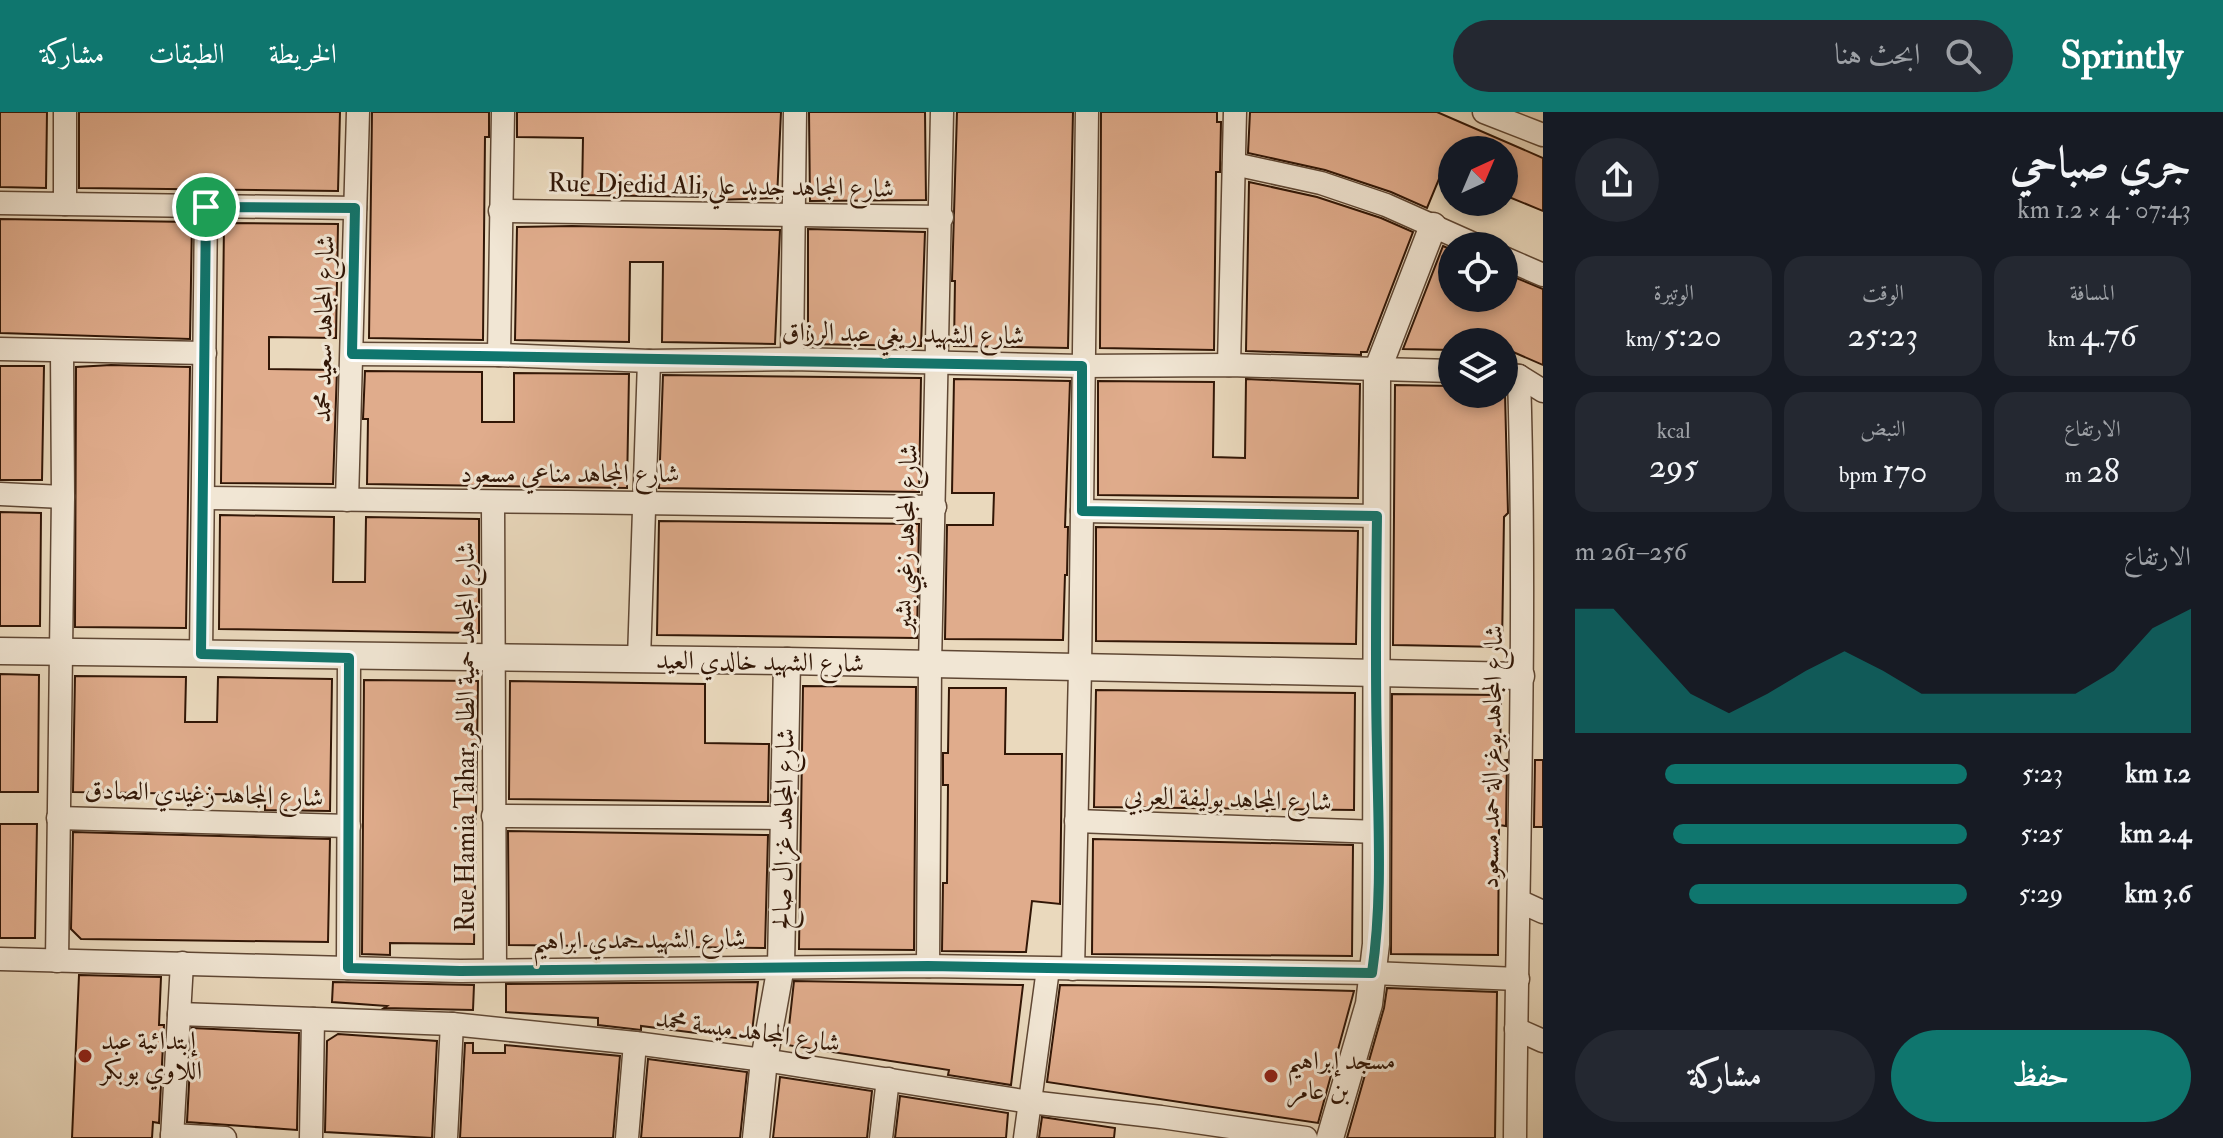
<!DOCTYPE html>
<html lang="ar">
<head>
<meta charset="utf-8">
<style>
  body { margin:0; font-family:"IM FELL Double Pica",Amiri,serif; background:#242831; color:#f1f3f6; direction:rtl; height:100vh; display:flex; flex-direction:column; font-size:30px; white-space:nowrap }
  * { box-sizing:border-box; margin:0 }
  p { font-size:26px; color:#9ea1a6 }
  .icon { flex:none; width:44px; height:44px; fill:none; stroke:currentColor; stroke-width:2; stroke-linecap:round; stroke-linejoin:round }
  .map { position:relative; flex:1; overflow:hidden; direction:ltr }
  .panel { display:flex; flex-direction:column; background:#171b24; width:680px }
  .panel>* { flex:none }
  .needle { width:52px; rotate:44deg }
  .controls { position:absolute; left:1438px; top:24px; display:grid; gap:16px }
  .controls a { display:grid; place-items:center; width:80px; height:80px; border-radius:50%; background:#171b24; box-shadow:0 4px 12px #0003; font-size:40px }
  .pin { position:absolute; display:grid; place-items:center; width:68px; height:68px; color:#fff; margin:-34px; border:4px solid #fff; border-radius:50%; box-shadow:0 2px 8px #0007 }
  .round { display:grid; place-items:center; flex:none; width:84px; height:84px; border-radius:42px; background:#242831 }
  .overview { display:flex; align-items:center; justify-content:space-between; height:136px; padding:0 32px }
  h1 { font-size:44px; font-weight:600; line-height:60px }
  .stats { display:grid; grid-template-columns:repeat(3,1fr); gap:12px; height:136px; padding:8px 32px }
  .stats div { display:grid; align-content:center; border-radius:20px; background:#242831; text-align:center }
  .stats b { font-size:34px; font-weight:600 }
  .stats small { font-size:22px; font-weight:400 }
  .stats p { font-size:22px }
  .chart { height:224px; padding:16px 32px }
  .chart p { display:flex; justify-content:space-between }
  .chart svg { width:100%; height:144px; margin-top:8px; fill:#0f766e; opacity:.7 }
  .primary-button { display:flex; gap:16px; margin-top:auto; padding:16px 32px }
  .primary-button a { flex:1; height:92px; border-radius:48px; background:#0f766e; color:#fff; font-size:32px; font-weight:600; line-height:92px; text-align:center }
  .primary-button a+a { background:#242831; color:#f1f3f6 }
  ul { padding:0 32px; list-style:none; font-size:26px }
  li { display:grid; grid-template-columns:128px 96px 1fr; align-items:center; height:60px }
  li i { height:20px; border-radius:10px; background:#0f766e }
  header { display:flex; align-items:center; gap:48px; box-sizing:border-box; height:112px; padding:0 40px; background:#0f766e; color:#fff }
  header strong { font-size:38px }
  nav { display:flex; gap:44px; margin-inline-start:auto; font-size:28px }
  .search { width:560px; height:72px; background:#242831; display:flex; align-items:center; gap:20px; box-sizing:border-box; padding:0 28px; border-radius:44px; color:#9ea1a6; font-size:30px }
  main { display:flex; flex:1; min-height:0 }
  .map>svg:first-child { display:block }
</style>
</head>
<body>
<header>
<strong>Sprintly</strong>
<div class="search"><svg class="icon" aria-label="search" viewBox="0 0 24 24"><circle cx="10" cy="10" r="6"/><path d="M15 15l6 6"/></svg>ابحث هنا</div>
<nav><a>الخريطة</a><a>الطبقات</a><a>مشاركة</a></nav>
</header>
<main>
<section class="panel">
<div class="overview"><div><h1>جري صباحي</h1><p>07:43 · 4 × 1.2 km</p></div><a class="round"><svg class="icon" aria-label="share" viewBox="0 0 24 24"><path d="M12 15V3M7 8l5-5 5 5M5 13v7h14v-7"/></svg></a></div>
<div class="stats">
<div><p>المسافة</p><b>4.76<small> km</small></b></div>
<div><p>الوقت</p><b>25:23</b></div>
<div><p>الوتيرة</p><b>5:20<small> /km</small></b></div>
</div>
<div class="stats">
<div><p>الارتفاع</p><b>28<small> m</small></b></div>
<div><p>النبض</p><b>170<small> bpm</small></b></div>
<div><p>kcal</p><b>295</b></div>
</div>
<div class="chart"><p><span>الارتفاع</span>256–261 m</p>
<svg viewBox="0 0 160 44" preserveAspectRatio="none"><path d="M0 44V6L10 6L20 19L30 32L40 38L50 32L60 25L70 19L80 25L90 32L100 32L110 32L120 32L130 32L140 25L150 12L160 6V44z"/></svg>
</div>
<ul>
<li><b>1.2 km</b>5:23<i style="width:77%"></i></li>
<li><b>2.4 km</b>5:25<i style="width:75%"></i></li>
<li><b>3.6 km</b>5:29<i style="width:71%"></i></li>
</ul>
<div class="primary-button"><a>حفظ</a><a>مشاركة</a></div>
</section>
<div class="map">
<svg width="1543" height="1026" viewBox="0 0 1543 1026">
  <rect width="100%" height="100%" fill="#ead9bd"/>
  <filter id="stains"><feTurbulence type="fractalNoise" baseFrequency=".0025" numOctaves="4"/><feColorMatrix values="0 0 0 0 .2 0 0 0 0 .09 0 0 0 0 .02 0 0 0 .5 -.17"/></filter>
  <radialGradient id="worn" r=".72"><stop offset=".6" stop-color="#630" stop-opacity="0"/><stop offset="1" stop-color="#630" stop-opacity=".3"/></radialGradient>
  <!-- building -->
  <g fill="#e0ac8c" stroke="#311606" stroke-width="2">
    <polygon points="0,0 47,0 46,76 0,75"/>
    <polygon points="79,0 340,0 338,79 79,76"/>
    <polygon points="372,0 489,0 489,25 485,25 483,228 369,226"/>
    <polygon points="517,0 781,0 777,86 712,88 712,85 582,83 583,26 517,25"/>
    <polygon points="809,0 925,0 926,88 810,89"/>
    <polygon points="957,0 1073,0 1068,236 954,234 955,169 952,169"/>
    <polygon points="1101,0 1217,0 1217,10 1221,10 1220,60 1216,60 1214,238 1100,236"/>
    <polygon points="1250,0 1437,0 1543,46 1543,99 1504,83 1504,38 1451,38 1427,96 1391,80 1325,58 1248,41"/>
    <polygon points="1249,70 1317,85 1381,106 1413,120 1367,240 1361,240 1361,243 1246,239"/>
    <polygon points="0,107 192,110 190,227 0,221"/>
    <polygon points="224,111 338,112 336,226 269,225 269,257 337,258 333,372 221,371"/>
    <polygon points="572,114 780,118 775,232 662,230 663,150 630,150 629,230 515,228 517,115"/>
    <polygon points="808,117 925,120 921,234 808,232"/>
    <polygon points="1443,134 1452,138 1452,186 1504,186 1504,161 1543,177 1543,253 1504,236 1504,230 1452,230 1452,238 1403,237"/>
    <polygon points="111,253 190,255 186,516 75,515 76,255"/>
    <polygon points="0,254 44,254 42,368 0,368"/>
    <polygon points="365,259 482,260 482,310 514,310 514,261 629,262 627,376 367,372 368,307 363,307"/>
    <polygon points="663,263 921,266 919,380 659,376"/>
    <polygon points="954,267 1070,269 1065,415 1068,415 1067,463 1065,463 1063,528 945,527 947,413 993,413 994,381 952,381"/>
    <polygon points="1246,267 1360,272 1358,386 1098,383 1098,269 1214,270 1213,345 1245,346"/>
    <polygon points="1395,273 1452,274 1452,282 1505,282 1508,401 1504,405 1502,535 1393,533"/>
    <polygon points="0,400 41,401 40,514 0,514"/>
    <polygon points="220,403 334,405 333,470 365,470 366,405 479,407 479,521 219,517"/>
    <polygon points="659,409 919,412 917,526 657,523"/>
    <polygon points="1096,415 1358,419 1356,532 1096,529"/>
    <polygon points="0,562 39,563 38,680 0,680"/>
    <polygon points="75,564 186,565 185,610 217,610 218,565 332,567 330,699 265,698 265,683 73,680"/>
    <polygon points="364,568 478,569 474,832 390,831 390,843 362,842"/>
    <polygon points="510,569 705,572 705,631 769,632 768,690 509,687"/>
    <polygon points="803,574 916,575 914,838 799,837"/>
    <polygon points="949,576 1006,576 1005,642 1062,642 1060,792 1032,789 1026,840 942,839 943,771 947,771 948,673 943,673 943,641 948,641"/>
    <polygon points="1096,578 1355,581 1354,698 1094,695"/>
    <polygon points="1392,582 1501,583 1500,649 1507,648 1506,714 1499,713 1498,843 1391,842"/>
    <polygon points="1535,648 1543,648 1543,715 1534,715"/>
    <polygon points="0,712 37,712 35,826 0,826"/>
    <polygon points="508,719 768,723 765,836 509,833"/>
    <polygon points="73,720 330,727 328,830 81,827 71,817"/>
    <polygon points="1093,727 1353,733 1352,844 1092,842"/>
    <polygon points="79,863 161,865 159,913 164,913 159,1011 153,1010 152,1026 72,1026"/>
    <polygon points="794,869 1023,873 1011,973 948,963 949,958 787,933"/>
    <polygon points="333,870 474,873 473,898 384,896 387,894 332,890"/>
    <polygon points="758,870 751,928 641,914 641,918 598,913 598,906 506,900 506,872"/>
    <polygon points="1060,873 1209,875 1354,879 1318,1011 1047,970"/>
    <polygon points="1387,876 1497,880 1495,1026 1347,1026 1384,896"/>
    <polygon points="192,916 299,921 297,1018 187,1010"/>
    <polygon points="338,922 437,929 432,1026 325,1020 327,929"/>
    <polygon points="465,931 473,931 473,941 505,941 505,933 620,944 613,1026 460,1026"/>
    <polygon points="648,947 747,960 740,1026 641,1026"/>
    <polygon points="780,965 872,979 867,1026 773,1026"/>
    <polygon points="900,984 1008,1001 1006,1026 895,1026"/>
    <polygon points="1042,1005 1115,1016 1114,1026 1039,1026"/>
  </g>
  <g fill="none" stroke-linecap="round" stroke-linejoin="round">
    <!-- minor casing -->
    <g stroke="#5f4734" stroke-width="25">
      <g id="minor">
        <polyline points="1484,0 1543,23"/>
        <polyline points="1234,52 1321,71 1386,93 1478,134"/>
        <polyline points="0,91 65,92 65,0"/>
        <polyline points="65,92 355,96"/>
        <polyline points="500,99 942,105"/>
        <polyline points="1504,146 1543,163"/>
        <polyline points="0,237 205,241"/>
        <polyline points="352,242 499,243 649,249 792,247 1082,254 1229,253 1452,259"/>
        <polyline points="499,243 503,0"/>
        <polyline points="792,247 795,0"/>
        <polyline points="1229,253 1235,0"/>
        <polyline points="1509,263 1519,264 1543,279"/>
        <polyline points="0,382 63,385"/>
        <path d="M204,386C448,389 691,391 935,395"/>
        <polyline points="347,388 358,0"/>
        <polyline points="493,391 495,858"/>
        <polyline points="1082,399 1377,404"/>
        <polyline points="201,542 206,95"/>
        <polyline points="639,547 649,249"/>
        <polyline points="493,704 783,706"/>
        <polyline points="58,706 349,714"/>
        <polyline points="1076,709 1378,720"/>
        <polyline points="1519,789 1543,800"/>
        <polyline points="0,847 460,859 928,854 1372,861 1518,867"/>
        <polyline points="57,849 63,385 62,239"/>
        <polyline points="928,854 930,553 942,0"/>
        <polyline points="348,856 349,546"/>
        <polyline points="1073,857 1080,557 1087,0"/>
        <polyline points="179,902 452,912 635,931 764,948 1030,990 1161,1005 1306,1026"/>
        <polyline points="1516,917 1543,929"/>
        <polyline points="172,1023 225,1026"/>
        <polyline points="172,1026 182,851"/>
        <polyline points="311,1026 313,907"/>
        <polyline points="446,1026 452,912"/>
        <polyline points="627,1026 635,931"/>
        <polyline points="881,1026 888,967"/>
        <polyline points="1025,1026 1048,857"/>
        <path d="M1515,1026C1517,772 1527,518 1519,264"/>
      </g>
    </g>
    <!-- tertiary casing -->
    <g stroke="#5f4734" stroke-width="29">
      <g id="tertiary">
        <polyline points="0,539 787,549 1521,564"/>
        <polyline points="756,1026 764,948 781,854 787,549"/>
        <polyline points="1330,1026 1369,892 1376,832 1377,259 1433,114"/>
      </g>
    </g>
    <!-- minor -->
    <use href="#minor" stroke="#f1e6d4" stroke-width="22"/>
    <!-- tertiary -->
    <use href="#tertiary" stroke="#f1e6d4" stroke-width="26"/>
  </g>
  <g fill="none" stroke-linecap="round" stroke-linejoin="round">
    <!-- route casing -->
    <g stroke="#fff" stroke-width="16">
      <path id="route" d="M206,95L355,96L352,242L1082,254V399L1377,404C1376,481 1375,559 1377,636C1378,710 1383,787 1372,861L928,854L460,859L348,856L349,546L201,542Z"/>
    </g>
    <!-- route -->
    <use href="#route" stroke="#0f766e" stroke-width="10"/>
  </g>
  <!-- markers -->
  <g fill="#8f2418" stroke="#f1e6d4" stroke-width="3">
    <circle cx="85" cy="944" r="8"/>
    <circle cx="1271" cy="964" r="8"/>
  </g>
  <g text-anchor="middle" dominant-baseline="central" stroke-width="6" stroke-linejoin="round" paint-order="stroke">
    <!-- street labels -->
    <g font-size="26" fill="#311606" stroke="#f1e6d4">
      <text transform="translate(721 74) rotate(1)">Rue Djedid Ali,شارع المجاهد جديد علي</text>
      <text transform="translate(324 217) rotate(-89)">شارع المجاهد سعيد محمد</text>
      <text transform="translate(903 222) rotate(1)">شارع الشهيد ريغي عبد الرزاق</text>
      <text x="570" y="362">شارع المجاهد مناعي مسعود</text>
      <text transform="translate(906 426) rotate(-88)">شارع المجاهد زغبي بشير</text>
      <text transform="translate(760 550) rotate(1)">شارع الشهيد خالدي العيد</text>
      <text transform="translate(466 625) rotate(-90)">Rue Hamia Tahar,شارع المجاهد حمية الطاهر</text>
      <text transform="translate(1492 645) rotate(-89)">شارع المجاهد بوغزالة حمد مسعود</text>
      <text transform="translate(204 682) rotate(2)">شارع المجاهد زغيدي الصادق</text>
      <text transform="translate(1228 687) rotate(2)">شارع المجاهد بوليفة العربي</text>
      <text transform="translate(784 717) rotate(-89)">شارع المجاهد غزال صالح</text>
      <text transform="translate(639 828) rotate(-1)">شارع الشهيد حمدي ابراهيم</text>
      <text transform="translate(748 919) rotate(8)">شارع المجاهد ميسة محمد</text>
    </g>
    <!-- poi labels -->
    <g font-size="26" fill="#311606" stroke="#f1e6d4" text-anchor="start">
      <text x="101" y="929">إبتدائية عبد<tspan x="101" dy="30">اللاوي بوبكر</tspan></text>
      <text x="1287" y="949">مسجد إبراهيم<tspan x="1287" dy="30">بن عامر</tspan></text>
    </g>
  </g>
  <rect width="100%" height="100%" filter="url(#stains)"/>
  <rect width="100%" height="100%" fill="url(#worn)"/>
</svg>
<div class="controls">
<a><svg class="needle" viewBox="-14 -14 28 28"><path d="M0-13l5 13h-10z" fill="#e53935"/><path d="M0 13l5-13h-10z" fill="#9ea1a6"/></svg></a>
<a><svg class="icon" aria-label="locate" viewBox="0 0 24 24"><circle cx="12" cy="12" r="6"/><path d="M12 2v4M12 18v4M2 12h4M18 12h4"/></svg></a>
<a><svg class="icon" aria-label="layers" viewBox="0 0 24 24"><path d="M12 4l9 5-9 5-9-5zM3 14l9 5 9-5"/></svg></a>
</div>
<div class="pin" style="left:206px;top:95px;background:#1e9e55"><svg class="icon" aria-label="arrive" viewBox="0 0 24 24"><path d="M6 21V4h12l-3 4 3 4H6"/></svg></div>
</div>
</main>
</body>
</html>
